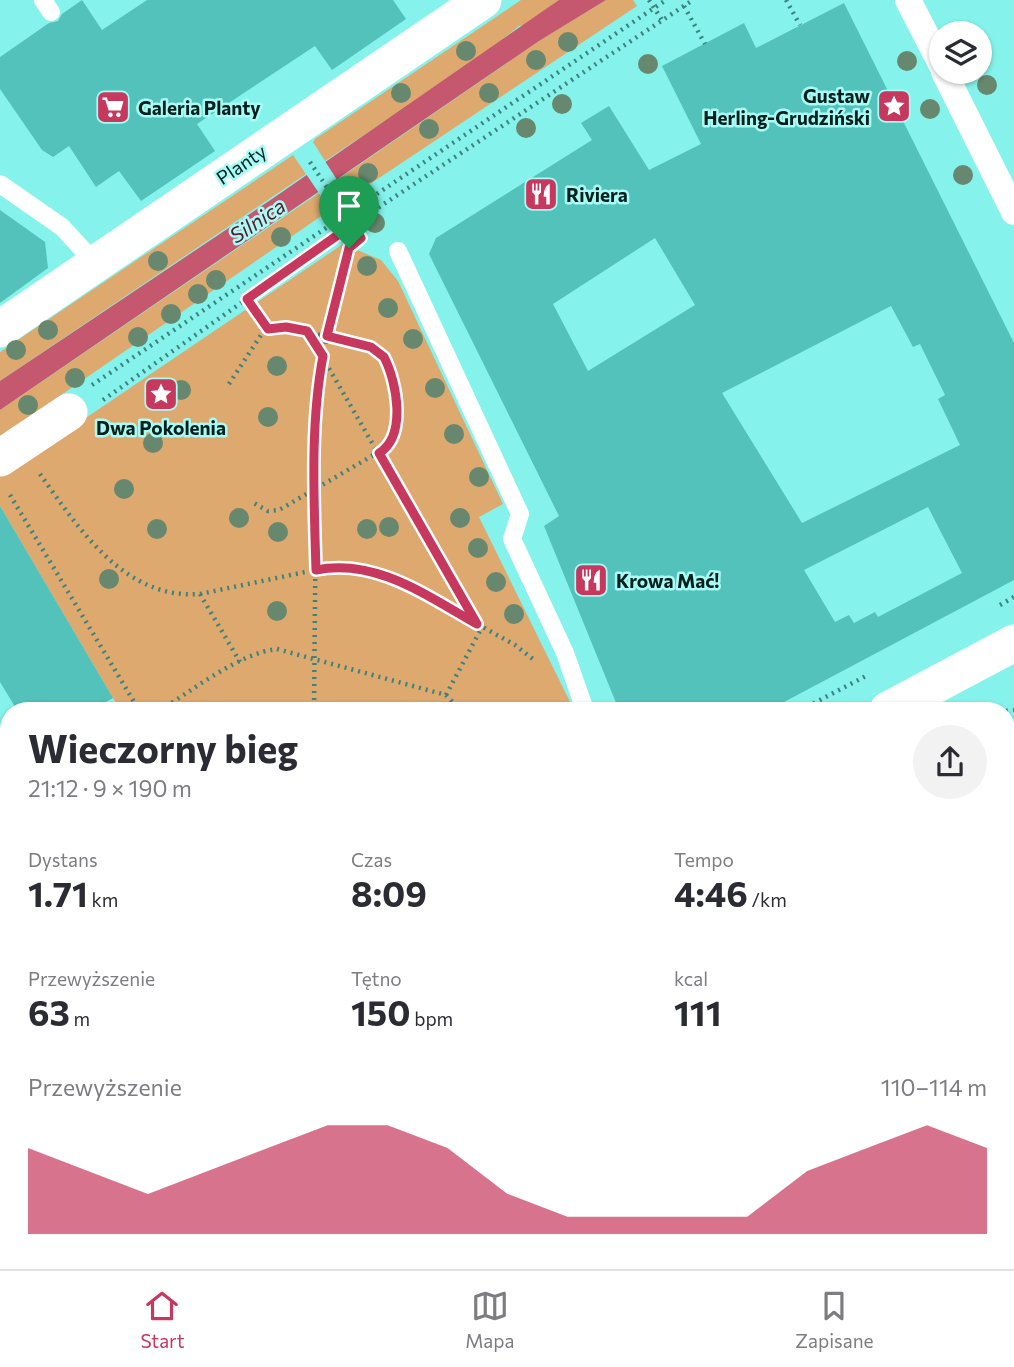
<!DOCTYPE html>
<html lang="pl">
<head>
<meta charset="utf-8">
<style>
  body { margin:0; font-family:Commissioner,sans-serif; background:#f2f2f3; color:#2b2b33; height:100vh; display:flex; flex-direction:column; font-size:26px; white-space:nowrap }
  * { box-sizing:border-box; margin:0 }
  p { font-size:23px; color:#7c7c81 }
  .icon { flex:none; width:38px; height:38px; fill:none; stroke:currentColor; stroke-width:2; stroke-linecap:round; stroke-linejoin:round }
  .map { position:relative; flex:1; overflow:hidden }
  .panel { position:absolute; left:0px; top:702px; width:1015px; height:569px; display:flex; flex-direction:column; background:#fff; border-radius:28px 28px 0 0; box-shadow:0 2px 5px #0004 }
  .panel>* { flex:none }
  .buttons { position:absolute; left:929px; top:21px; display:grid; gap:14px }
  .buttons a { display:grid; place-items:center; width:63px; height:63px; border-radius:50%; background:#fff; box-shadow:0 2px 5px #0004; font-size:35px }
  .pin { position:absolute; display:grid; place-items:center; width:60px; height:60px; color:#fff; margin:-72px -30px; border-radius:50% 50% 50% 0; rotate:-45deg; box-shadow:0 0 7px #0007 }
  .pin .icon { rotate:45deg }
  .round { display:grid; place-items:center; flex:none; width:74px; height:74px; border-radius:37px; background:#f2f2f3 }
  .overview { display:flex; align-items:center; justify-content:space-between; height:119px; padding:0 28px }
  h1 { font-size:38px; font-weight:700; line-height:52px }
  .stats { display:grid; grid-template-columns:repeat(3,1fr); gap:10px; height:119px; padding:7px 28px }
  .stats div { display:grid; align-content:center }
  .stats b { font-size:35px; font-weight:700 }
  .stats small { font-size:19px; font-weight:400 }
  .stats p { font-size:19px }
  .chart { height:196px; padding:14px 28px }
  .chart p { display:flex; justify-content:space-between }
  .chart svg { width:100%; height:126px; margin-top:7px; fill:#c7385e; opacity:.7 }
  .tabs { display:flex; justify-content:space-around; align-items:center; height:98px; border-top:2px solid #e1e1e2; background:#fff; font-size:19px; color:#7c7c81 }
  .tabs a { display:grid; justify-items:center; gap:4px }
  .tabs .on { color:#c7385e }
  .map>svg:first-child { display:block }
</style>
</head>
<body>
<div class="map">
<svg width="1014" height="1269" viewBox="0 0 1014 1269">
  <rect width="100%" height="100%" fill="#85f3eb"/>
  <!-- green -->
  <g fill="#dda96e">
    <polygon points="521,0 559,0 527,25 519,26 481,57 325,161 313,142 315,139"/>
    <polygon points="606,0 633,0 637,6 349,198 337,180 539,41"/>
    <polygon points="293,155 306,174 0,381 0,352"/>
    <polygon points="319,193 330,210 0,437 0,410"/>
    <polygon points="343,244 381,260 398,281 503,504 479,517 574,710 120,710 0,506 0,476"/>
  </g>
  <!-- water -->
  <polygon fill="#c5586e" points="559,0 606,0 539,41 0,410 0,381 272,199"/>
  <!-- pier -->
  <polygon fill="#85f3eb" points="323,158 339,183 321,196 304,171"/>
  <!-- building -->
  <g fill="#52c2bb" fill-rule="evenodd">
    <polygon points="82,0 102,30 147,0 393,0 406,19 332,70 315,46 197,124 215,151 141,201 119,171 96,187 69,146 53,157 42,150 0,89 0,57 49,23 58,21 62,14"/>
    <path d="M844,3L1014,343V580L769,710H619L544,526L559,516L429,254L436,238L592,140L581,123L609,106L649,170L701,144L662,66L744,23L756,48ZM655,238L695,305L588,371L553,304ZM891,306L913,347L920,344L945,395L938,399L960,445L802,523L722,393ZM928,507L962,573L878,617L875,612L854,623L849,615L835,622L804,570Z"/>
    <polygon points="0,210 45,242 48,268 0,303"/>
    <polygon points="0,506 113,698 92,710 17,710 0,682"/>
  </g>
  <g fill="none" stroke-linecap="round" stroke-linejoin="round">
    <!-- path -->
    <g stroke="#3e827d" stroke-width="4.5" stroke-dasharray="2 5" stroke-linecap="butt">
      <polyline points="649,0 662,20"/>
      <polyline points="786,0 800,25"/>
      <polyline points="684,6 705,44"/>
      <polyline points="310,162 361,238 350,249 327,336 317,392 314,710"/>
      <polyline points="247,299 268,329"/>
      <polyline points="308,332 475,621"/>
      <polyline points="229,384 261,335 268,329 278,326 363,344 379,352 387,364 398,421 396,434 389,446 279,510 268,511 252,502"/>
      <polyline points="92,385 666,0"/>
      <polyline points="103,400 352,225 693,0"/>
      <path d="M40,474C79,529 125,600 200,594L334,566L365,569L409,586L515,645L534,660"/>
      <polyline points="10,495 139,710"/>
      <polyline points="200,594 240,662"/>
      <polyline points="1000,605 1014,597"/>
      <polyline points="446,695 482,627"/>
      <path d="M160,710C192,691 239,653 277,649L446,695L460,710"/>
      <polyline points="801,710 866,676"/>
      <polyline points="1006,711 1014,710"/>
      <polyline points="1006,783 1014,779"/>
      <polyline points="0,1215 9,1211"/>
      <polyline points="845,1262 848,1269"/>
      <polyline points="955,1262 958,1269"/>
    </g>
    <!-- service -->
    <g stroke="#fff" stroke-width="18">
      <polyline points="43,0 51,12"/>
      <polyline points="0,184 62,227 96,264"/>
      <polyline points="398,251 520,514 512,539 565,653 585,710"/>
      <polyline points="481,1262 484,1269"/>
      <polyline points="664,1262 667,1269"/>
      <polyline points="881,1269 896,1262"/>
    </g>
    <!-- pedestrian -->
    <g stroke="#fff" stroke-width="26">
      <polyline points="908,0 942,66"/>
      <polyline points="944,72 1014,212"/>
    </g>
    <!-- minor -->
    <g stroke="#fff" stroke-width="37">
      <polyline points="0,329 483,0"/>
      <polyline points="0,458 69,412"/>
      <polyline points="888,710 1014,643"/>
      <polyline points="0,1140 9,1136"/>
      <polyline points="912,1262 915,1269"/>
    </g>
  </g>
  <!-- trees -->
  <g fill="#67886e">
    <circle cx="568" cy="42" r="10"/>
    <circle cx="466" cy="51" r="10"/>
    <circle cx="536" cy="60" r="10"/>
    <circle cx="907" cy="61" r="10"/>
    <circle cx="648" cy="64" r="10"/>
    <circle cx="987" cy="85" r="10"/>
    <circle cx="401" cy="93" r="10"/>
    <circle cx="489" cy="93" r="10"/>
    <circle cx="562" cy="104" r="10"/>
    <circle cx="930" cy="109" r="10"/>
    <circle cx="526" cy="128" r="10"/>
    <circle cx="429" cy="129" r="10"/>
    <circle cx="368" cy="173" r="10"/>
    <circle cx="963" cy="175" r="10"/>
    <circle cx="375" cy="223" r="10"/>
    <circle cx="281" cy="237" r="10"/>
    <circle cx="158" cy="261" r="10"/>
    <circle cx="367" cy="266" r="10"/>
    <circle cx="216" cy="280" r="10"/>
    <circle cx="198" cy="294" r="10"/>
    <circle cx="388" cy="308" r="10"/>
    <circle cx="171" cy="314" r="10"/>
    <circle cx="48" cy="330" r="10"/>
    <circle cx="138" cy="337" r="10"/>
    <circle cx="413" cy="339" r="10"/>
    <circle cx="16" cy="350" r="10"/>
    <circle cx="277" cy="366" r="10"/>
    <circle cx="75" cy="378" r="10"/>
    <circle cx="435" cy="388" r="10"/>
    <circle cx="181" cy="390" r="10"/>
    <circle cx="28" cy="405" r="10"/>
    <circle cx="268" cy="417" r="10"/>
    <circle cx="454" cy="434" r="10"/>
    <circle cx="153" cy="443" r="10"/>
    <circle cx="479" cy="477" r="10"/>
    <circle cx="124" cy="489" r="10"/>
    <circle cx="239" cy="518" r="10"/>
    <circle cx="460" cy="518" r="10"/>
    <circle cx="389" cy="527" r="10"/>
    <circle cx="157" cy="529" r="10"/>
    <circle cx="367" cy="529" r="10"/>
    <circle cx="278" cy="532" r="10"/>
    <circle cx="478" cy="548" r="10"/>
    <circle cx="109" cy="579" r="10"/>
    <circle cx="496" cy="582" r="10"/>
    <circle cx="277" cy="611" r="10"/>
    <circle cx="514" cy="614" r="10"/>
  </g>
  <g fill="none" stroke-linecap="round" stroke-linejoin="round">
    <!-- route casing -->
    <g stroke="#fff" stroke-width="14">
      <path id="route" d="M352,225L361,238L349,248L327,336L371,347L384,357C397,382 407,436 379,453L477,624C427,596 376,558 316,570C314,499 310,425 323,356L307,331L286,327L268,329L247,299Z"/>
    </g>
    <!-- route -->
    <use href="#route" stroke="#c7385e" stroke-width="9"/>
  </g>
  <!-- icons -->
  <defs>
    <g id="sight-square" transform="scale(1.75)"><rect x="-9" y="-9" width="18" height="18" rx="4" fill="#c7385e" stroke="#a8fcf5"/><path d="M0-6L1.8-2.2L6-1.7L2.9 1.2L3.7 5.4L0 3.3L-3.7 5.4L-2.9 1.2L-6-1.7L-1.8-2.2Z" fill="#fff"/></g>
    <g id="supermarket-square" transform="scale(1.75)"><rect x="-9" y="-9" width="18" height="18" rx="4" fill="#c7385e" stroke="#a8fcf5"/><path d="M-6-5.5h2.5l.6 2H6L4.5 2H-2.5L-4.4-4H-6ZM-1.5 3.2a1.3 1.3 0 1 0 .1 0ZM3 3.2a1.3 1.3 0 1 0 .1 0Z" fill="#fff"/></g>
    <g id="restaurant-square" transform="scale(1.75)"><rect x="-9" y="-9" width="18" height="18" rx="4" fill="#c7385e" stroke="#a8fcf5"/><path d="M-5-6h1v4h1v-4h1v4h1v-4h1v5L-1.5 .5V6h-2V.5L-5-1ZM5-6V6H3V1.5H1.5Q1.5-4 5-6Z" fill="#fff"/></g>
  </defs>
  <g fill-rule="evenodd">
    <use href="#sight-square" x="894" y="106"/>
    <use href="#supermarket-square" x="113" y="107"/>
    <use href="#restaurant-square" x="541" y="194"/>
    <use href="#sight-square" x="161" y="394"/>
    <use href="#restaurant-square" x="591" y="580"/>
  </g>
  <g text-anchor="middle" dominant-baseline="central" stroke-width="5" stroke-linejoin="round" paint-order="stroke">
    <!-- poi labels -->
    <g font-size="19" font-weight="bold" fill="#001f1d" stroke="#a8fcf5" text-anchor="start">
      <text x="870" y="95" text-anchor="end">Gustaw<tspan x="870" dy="22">Herling-Grudziński</tspan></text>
      <text x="138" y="107">Galeria Planty</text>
      <text x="566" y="194">Riviera</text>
      <text x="161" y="427" text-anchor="middle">Dwa Pokolenia</text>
      <text x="616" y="580">Krowa Mać!</text>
    </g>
    <!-- street labels -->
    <g font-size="19" fill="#001f1d" stroke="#a8fcf5">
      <text transform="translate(241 164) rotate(-34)">Planty</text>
    </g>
    <!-- water labels -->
    <g font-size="21" font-style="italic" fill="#5e1729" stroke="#a8fcf5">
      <text transform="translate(257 220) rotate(-34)">Silnica</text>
    </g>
  </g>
</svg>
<div class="buttons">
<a><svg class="icon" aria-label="layers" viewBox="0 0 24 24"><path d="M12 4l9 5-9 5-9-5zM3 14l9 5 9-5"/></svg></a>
</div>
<div class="pin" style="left:349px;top:248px;background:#1e9e55"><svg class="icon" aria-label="arrive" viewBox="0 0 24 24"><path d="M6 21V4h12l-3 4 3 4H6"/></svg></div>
<section class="panel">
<div class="overview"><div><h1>Wieczorny bieg</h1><p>21:12 · 9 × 190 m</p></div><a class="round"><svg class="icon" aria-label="share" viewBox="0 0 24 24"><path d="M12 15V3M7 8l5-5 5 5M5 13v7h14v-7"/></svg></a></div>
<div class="stats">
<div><p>Dystans</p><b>1.71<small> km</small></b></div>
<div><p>Czas</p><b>8:09</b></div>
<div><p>Tempo</p><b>4:46<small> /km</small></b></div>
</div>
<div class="stats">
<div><p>Przewyższenie</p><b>63<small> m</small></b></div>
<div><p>Tętno</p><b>150<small> bpm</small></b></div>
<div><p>kcal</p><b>111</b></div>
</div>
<div class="chart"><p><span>Przewyższenie</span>110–114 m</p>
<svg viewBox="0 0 160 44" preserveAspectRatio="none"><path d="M0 44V14L10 22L20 30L30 22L40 14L50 6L60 6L70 14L80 30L90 38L100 38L110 38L120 38L130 22L140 14L150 6L160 14V44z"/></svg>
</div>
</section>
</div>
<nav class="tabs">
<a class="on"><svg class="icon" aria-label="home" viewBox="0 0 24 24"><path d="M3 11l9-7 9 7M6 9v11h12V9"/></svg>Start</a>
<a><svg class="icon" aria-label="map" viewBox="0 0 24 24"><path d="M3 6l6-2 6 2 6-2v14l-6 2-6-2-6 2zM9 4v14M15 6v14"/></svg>Mapa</a>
<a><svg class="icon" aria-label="saved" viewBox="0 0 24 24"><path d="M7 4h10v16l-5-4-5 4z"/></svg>Zapisane</a>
</nav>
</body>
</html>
